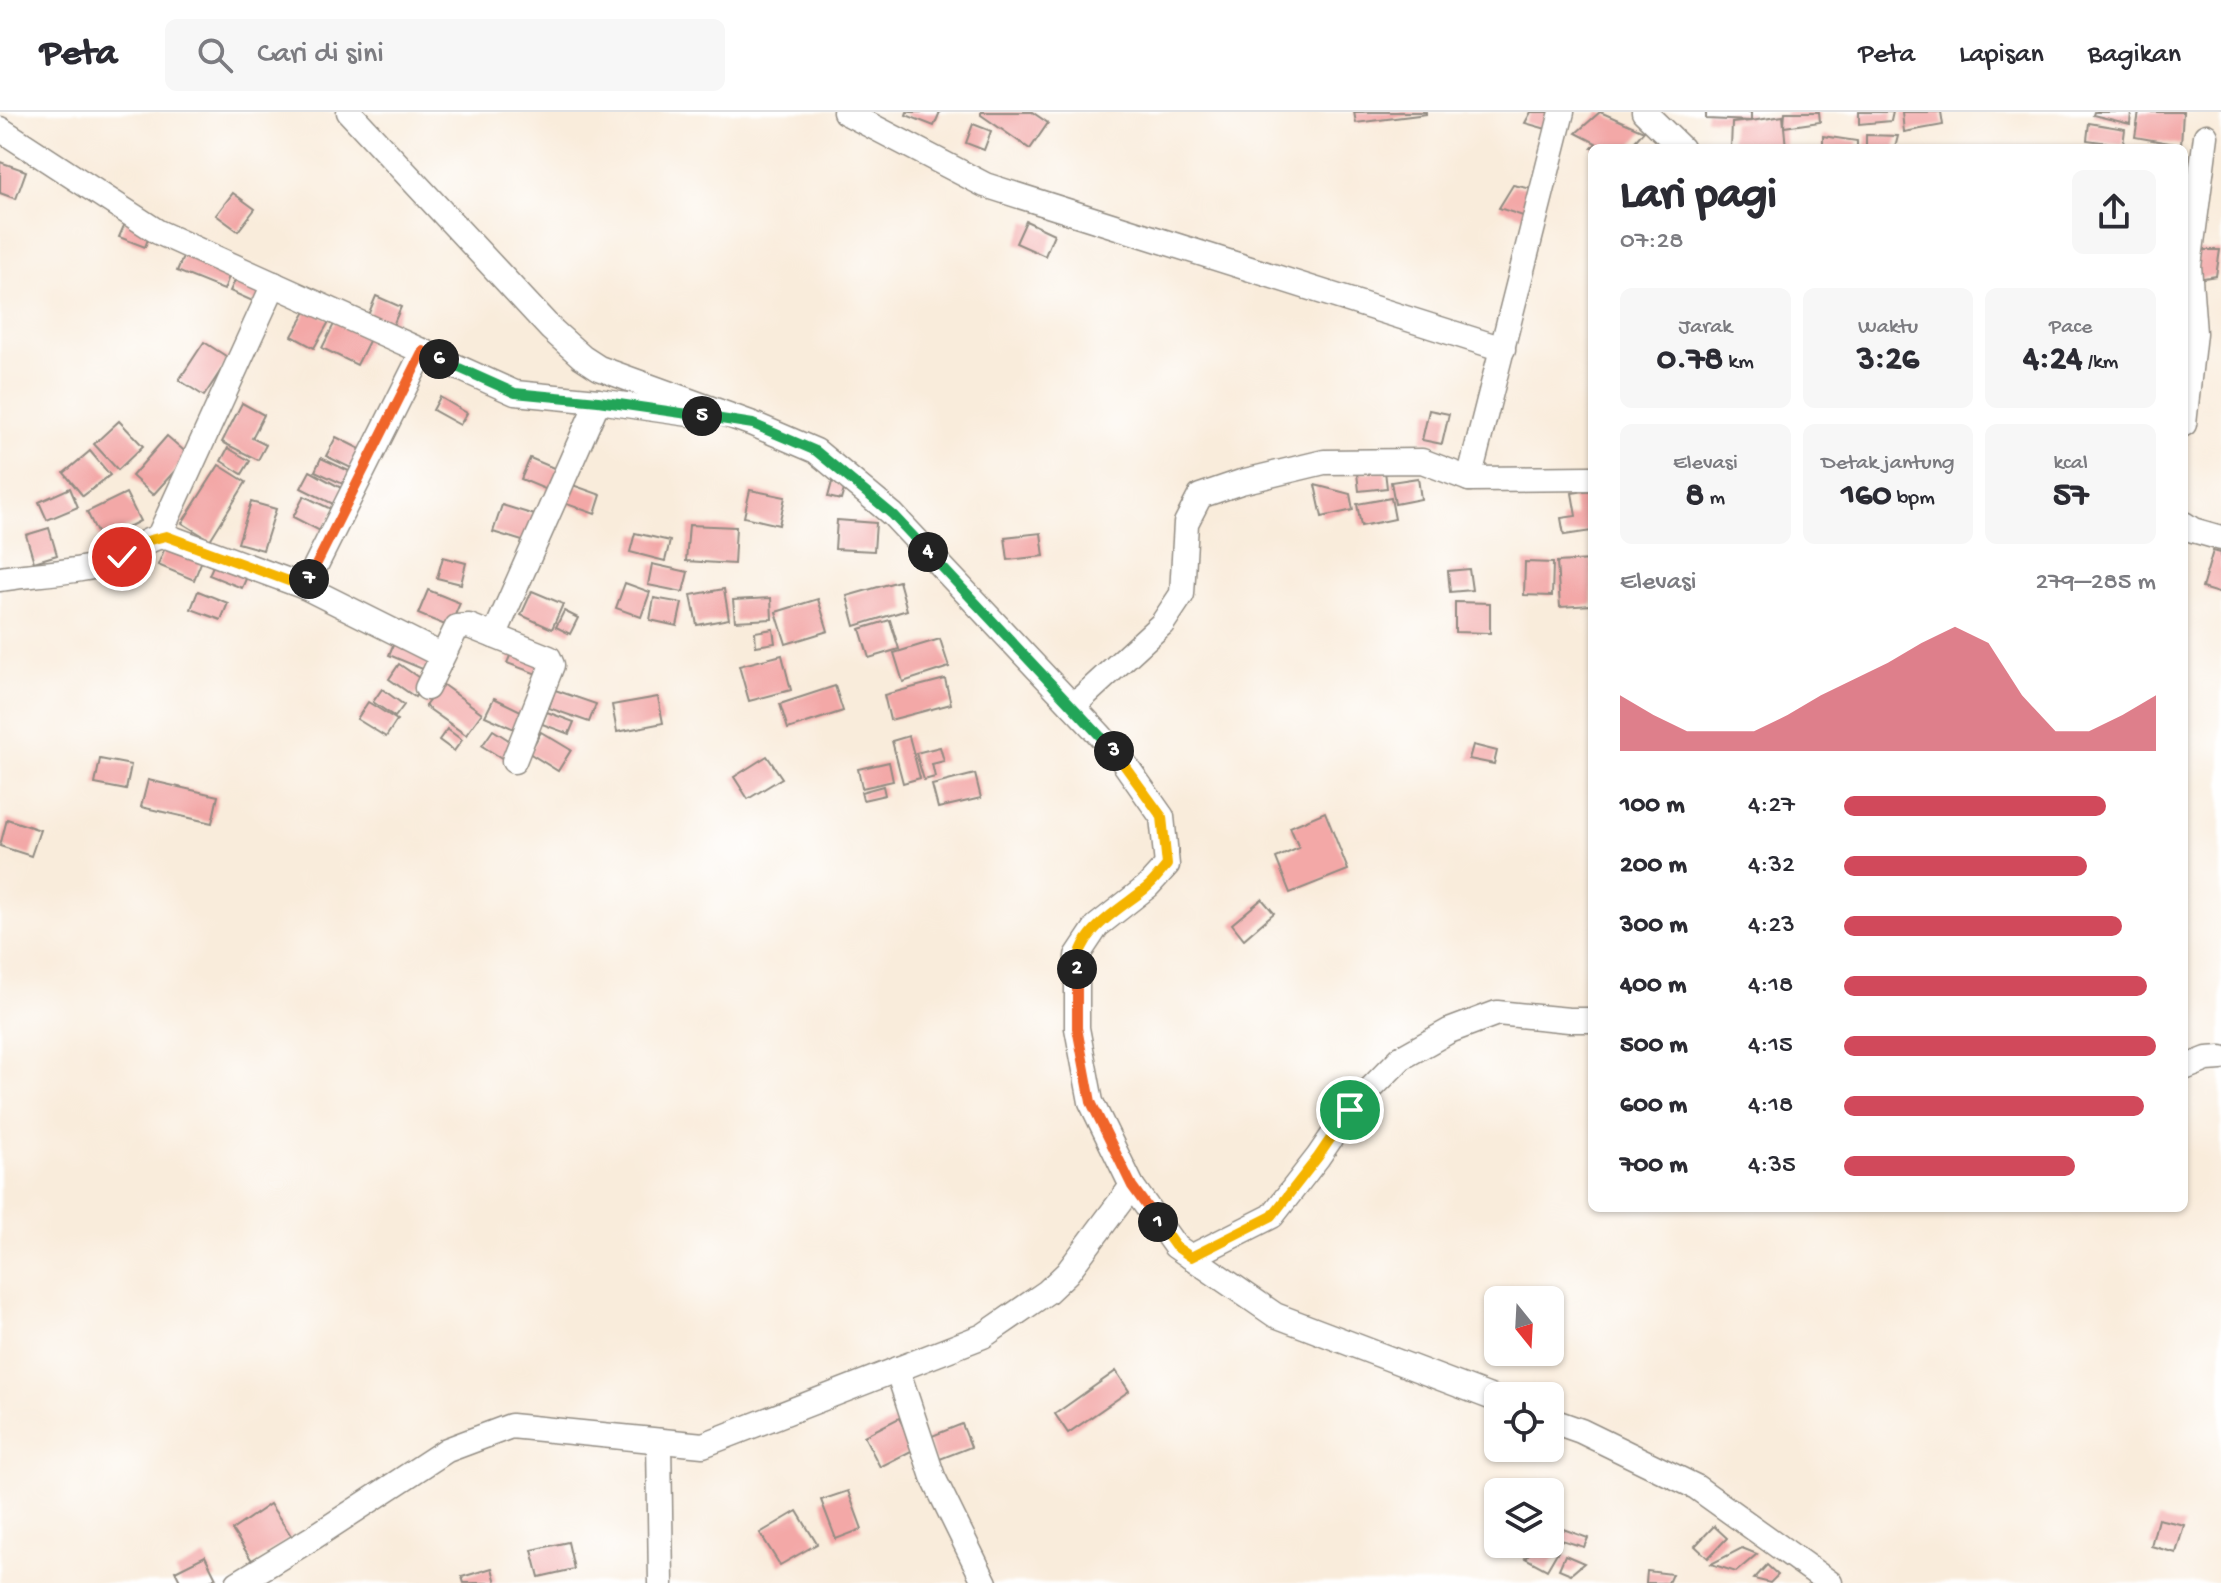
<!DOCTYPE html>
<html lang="id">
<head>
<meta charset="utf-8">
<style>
  body { margin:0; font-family:"Gochi Hand",sans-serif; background:#f7f7f7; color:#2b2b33; height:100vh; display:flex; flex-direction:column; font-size:30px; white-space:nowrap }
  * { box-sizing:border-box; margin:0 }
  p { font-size:26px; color:#7c7c81 }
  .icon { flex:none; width:44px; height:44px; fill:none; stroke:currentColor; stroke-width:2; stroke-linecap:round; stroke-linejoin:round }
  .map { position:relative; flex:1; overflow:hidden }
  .sheet { position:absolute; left:1588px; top:32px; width:600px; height:1068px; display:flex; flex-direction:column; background:#fff; border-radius:12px; box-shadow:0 2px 6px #0004 }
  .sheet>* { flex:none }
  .needle { width:52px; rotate:162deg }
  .tools { position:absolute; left:1484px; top:1174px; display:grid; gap:16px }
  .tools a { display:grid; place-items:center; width:80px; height:80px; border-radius:12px; background:#fff; box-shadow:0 2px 6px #0004; font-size:40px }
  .pin { position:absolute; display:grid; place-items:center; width:68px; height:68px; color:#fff; margin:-34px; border:4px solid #fff; border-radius:50%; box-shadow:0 2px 8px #0007 }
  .km { position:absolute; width:40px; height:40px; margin:-20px; border-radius:50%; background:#222; color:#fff; font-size:22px; line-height:40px; text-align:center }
  .round { display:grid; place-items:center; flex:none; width:84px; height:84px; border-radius:12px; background:#f7f7f7 }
  .headline { display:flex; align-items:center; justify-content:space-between; height:136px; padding:0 32px }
  h1 { font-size:44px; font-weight:700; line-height:60px }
  .stats { display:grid; grid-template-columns:repeat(3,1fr); gap:12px; height:136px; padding:8px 32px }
  .stats div { display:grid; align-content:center; border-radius:12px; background:#f7f7f7; text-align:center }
  .stats b { font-size:34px; font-weight:700 }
  .stats small { font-size:22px; font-weight:400 }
  .stats p { font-size:22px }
  .chart { height:224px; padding:16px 32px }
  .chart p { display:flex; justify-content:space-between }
  .chart svg { width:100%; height:144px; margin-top:8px; fill:#d1495b; opacity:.7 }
  ul { padding:0 32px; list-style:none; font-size:26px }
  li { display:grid; grid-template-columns:128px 96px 1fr; align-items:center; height:60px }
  li i { height:20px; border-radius:10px; background:#d1495b }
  header { display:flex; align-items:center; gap:48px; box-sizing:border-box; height:112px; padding:0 40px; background:#fff; border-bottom:2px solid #e1e1e2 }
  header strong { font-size:38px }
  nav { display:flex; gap:44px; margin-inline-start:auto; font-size:28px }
  .search { width:560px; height:72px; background:#f7f7f7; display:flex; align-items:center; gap:20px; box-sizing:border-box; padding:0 28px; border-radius:12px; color:#7c7c81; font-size:30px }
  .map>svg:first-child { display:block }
</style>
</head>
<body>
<header>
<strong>Peta</strong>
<div class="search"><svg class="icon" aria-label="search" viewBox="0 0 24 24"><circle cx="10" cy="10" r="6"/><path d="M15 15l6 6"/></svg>Cari di sini</div>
<nav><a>Peta</a><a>Lapisan</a><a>Bagikan</a></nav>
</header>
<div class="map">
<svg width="2221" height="1471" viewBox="0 0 2221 1471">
  <rect width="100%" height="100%" fill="#fff"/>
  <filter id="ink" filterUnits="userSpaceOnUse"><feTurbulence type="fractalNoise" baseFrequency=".0125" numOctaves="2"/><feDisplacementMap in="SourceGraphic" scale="16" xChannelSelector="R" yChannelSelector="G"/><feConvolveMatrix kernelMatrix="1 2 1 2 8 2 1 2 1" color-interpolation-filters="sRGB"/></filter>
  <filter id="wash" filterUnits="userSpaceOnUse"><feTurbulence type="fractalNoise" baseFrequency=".006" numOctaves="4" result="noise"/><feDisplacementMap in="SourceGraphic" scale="32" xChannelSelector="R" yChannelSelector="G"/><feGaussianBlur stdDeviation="1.8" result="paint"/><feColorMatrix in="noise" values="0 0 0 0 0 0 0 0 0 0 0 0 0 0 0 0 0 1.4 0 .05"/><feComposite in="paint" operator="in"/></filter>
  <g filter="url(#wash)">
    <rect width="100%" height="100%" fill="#f9ecdb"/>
    <g id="blocks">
      <!-- building -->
      <g fill="#f3a8a7">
        <polygon points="907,0 940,0 934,14 906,3"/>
        <polygon points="981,0 1032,0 1048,11 1030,37 981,3"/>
        <polygon points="1354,0 1426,0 1426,2 1356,11"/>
        <polygon points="1531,0 1568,0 1557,20 1525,11"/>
        <polygon points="1600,0 1644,19 1629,36 1592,36 1596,31 1576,21"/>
        <polygon points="1706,0 1751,0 1751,9 1783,4 1786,36 1731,36 1732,11 1751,9 1706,7"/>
        <polygon points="1785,0 1819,0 1820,10 1784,15"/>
        <polygon points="1859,0 1893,0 1891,9 1859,12"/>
        <polygon points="1902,0 1941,0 1943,13 1904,20"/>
        <polygon points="2094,0 2131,0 2130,12 2093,3"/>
        <polygon points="2139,0 2183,0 2181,33 2135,25"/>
        <polygon points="2089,11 2125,17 2123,33 2087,28"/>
        <polygon points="973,12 991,19 984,38 966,31"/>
        <polygon points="1866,23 1898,24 1895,36 1866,36"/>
        <polygon points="1823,24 1857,29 1857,36 1823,36"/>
        <polygon points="0,50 26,59 16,87 0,81"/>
        <polygon points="1513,73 1542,79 1535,108 1499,96"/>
        <polygon points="233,81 255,97 238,119 216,103"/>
        <polygon points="126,109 151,119 145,135 119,125"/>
        <polygon points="1026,109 1054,122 1045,144 1016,131"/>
        <polygon points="186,138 232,156 224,178 177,159"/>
        <polygon points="2190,138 2220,138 2216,164 2190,168"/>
        <polygon points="239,160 266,172 257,191 230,179"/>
        <polygon points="376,184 401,195 391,218 366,208"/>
        <polygon points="308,196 330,208 314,236 292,224"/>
        <polygon points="335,210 370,227 357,253 322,236"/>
        <polygon points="204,230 229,246 204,284 179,268"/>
        <polygon points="440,285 467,301 460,313 433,298"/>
        <polygon points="242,291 264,303 252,326 266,333 258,348 222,330"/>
        <polygon points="1429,298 1449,302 1442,332 1422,328"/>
        <polygon points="119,309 143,334 118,358 94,332"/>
        <polygon points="167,324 189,343 153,383 132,364"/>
        <polygon points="336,325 362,338 353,357 326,344"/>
        <polygon points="228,336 250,349 242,362 221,349"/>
        <polygon points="90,339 110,363 83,384 64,361"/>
        <polygon points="321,346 351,360 345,373 315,359"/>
        <polygon points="530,346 561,359 552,380 521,367"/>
        <polygon points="219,353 246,370 210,428 182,411"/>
        <polygon points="310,359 343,377 335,393 301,376"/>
        <polygon points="1385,359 1387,376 1359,379 1357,361"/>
        <polygon points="1418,366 1421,387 1395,392 1391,370"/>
        <polygon points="832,370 845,374 841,388 828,385"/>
        <polygon points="567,371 601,383 595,402 561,390"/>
        <polygon points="1315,373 1350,382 1353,398 1322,405"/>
        <polygon points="70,376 78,395 47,408 39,390"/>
        <polygon points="750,378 785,385 779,413 744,405"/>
        <polygon points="1592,378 1592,419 1564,423 1561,406 1576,404 1572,381"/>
        <polygon points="126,381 140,409 101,429 87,400"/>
        <polygon points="304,384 333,398 322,420 293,405"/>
        <polygon points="1391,386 1395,407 1361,414 1357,392"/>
        <polygon points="251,390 276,397 263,438 238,431"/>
        <polygon points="502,393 541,405 532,432 493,420"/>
        <polygon points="837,408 876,411 874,439 835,437"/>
        <polygon points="689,413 736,415 734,452 686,449"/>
        <polygon points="49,416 57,443 34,450 26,423"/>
        <polygon points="635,421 670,429 665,449 630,440"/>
        <polygon points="1041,421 1044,444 1008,448 1005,425"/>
        <polygon points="168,428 204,443 194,468 158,453"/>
        <polygon points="2213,439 2221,441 2221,482 2202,476"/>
        <polygon points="443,445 466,451 461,472 437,466"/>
        <polygon points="216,447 249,460 242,476 209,463"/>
        <polygon points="1592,448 1592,493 1560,495 1557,450"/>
        <polygon points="1525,450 1553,451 1552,484 1524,483"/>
        <polygon points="652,452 688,460 683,480 648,473"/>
        <polygon points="1469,457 1472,478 1450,480 1448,459"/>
        <polygon points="899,469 907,498 855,514 847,484"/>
        <polygon points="625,471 650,480 641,505 616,496"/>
        <polygon points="724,477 729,507 697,513 691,483"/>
        <polygon points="428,478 460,491 450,515 418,502"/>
        <polygon points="198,479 228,491 221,508 191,497"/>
        <polygon points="532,479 563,492 552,517 521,503"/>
        <polygon points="654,486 682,491 677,514 650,508"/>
        <polygon points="771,486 772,507 735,509 733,488"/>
        <polygon points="818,487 828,519 786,532 776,500"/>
        <polygon points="1455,490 1490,491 1490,521 1455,520"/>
        <polygon points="564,499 578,506 570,522 556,515"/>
        <polygon points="890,508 899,537 869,546 860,517"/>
        <polygon points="773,517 775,531 756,534 755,520"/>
        <polygon points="396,526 439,544 432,561 389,543"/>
        <polygon points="940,527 949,555 903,570 894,541"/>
        <polygon points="513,537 550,551 545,565 507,551"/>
        <polygon points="782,543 791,578 749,589 739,554"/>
        <polygon points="399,552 425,570 415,585 389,567"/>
        <polygon points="945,567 951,592 890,608 884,583"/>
        <polygon points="442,572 482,601 466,623 425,594"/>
        <polygon points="835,574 843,599 788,617 780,592"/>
        <polygon points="382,577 404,593 395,605 373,590"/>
        <polygon points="555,578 596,592 589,610 549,596"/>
        <polygon points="658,585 663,611 617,620 612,593"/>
        <polygon points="494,586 529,603 521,620 485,604"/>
        <polygon points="368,590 397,608 386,625 357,607"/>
        <polygon points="547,600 574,610 569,622 542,612"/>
        <polygon points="447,617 462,628 454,639 439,628"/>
        <polygon points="493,618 518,634 508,650 482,634"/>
        <polygon points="541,620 571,638 558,659 529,641"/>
        <polygon points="909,624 920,666 903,671 892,629"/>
        <polygon points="1473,633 1497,639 1494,652 1469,647"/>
        <polygon points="940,635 944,649 932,652 935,665 924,668 916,641"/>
        <polygon points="767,644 782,666 748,687 734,665"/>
        <polygon points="100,647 131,653 126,678 95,672"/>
        <polygon points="889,650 893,669 862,676 858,657"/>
        <polygon points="975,662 981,686 938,696 932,673"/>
        <polygon points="148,668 218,684 212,711 141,695"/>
        <polygon points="883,674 885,683 863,688 861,680"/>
        <polygon points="1325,700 1348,758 1290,781 1276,746 1299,736 1290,715"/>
        <polygon points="7,707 40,718 31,744 0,734"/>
        <polygon points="1262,787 1274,801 1244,827 1232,812"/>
        <polygon points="1116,1259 1129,1279 1068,1321 1055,1302"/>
        <polygon points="899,1306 915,1337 880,1355 864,1324"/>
        <polygon points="962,1312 971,1335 935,1349 927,1326"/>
        <polygon points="848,1379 862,1417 836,1427 821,1388"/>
        <polygon points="270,1392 292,1425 253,1450 232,1418"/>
        <polygon points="797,1399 817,1432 780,1453 760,1421"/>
        <polygon points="2158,1407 2184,1413 2176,1441 2151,1434"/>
        <polygon points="1714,1414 1727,1426 1708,1446 1695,1434"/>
        <polygon points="1563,1417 1588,1426 1584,1435 1555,1426"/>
        <polygon points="568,1430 574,1457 539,1465 532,1438"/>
        <polygon points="1539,1432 1558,1439 1547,1458 1525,1446"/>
        <polygon points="1742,1436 1757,1442 1736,1460 1711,1452"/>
        <polygon points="1565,1443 1584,1451 1571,1462 1559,1457"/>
        <polygon points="205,1444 216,1466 206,1471 181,1471 175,1459"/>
        <polygon points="1767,1453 1778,1463 1770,1471 1754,1467"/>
        <polygon points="492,1456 496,1471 464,1471 462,1465"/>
        <polygon points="1647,1459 1672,1462 1668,1471 1646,1471"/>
      </g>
    </g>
  </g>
  <g filter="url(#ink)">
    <use href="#blocks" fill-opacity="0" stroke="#928c83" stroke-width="2"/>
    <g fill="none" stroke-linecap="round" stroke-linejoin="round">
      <!-- minor casing -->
      <g stroke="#928c83" stroke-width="27">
        <g id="minor">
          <polyline points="349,0 551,217 582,245 599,256 753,312 816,339 893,403 1099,622 1122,648 1162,705 1167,753 1148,774 1097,814 1077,844 1077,916 1091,990 1132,1074 1175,1134 1275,1203 1498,1288"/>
          <polyline points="845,0 985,73 1503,237"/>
          <polyline points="1644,0 1681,36"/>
          <polyline points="0,17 158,120 515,281 598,289 703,304"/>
          <polyline points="2184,312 2194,221 2189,154 2206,24"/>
          <polyline points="1469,367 1592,366"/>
          <polyline points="2184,412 2193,418 2221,426"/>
          <polyline points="159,424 274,172"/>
          <path d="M0,467C31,462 83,460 111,450C130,443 145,425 166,424L305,475L441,543"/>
          <polyline points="305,475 423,239"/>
          <polyline points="494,524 549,546 552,553 514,649"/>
          <polyline points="427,576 457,515 469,514 494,524 598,289"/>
          <polyline points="1073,594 1162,512 1182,482 1186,411 1200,384 1241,370 1324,350 1422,349 1469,367 1562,0"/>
          <polyline points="2184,956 2207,947 2221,946"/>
          <polyline points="1191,1145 1272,1104 1318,1045 1350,998 1401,946 1449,919 1497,901 1569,908 1592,908"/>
          <polyline points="897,1257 933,1365 985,1471"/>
          <polyline points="1550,1308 1581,1319 1696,1375 1830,1471"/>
          <polyline points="659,1329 661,1471"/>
          <polyline points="238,1471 314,1425 447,1338 511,1314 703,1333 983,1224 1047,1180 1067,1161 1132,1074"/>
        </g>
      </g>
      <!-- minor -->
      <use href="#minor" stroke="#fff" stroke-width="24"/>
    </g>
  </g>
  <g fill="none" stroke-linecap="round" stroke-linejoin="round" filter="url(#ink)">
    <!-- split-1 casing -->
    <g stroke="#fff" stroke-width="16">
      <polyline id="split-1" points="1158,1110 1175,1134 1191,1145 1272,1104 1318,1045 1350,998"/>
    </g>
    <!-- split-2 casing -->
    <g stroke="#fff" stroke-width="16">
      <polyline id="split-2" points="1077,857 1077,916 1091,990 1132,1074 1158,1110"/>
    </g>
    <!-- split-3 casing -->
    <g stroke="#fff" stroke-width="16">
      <path id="split-3" d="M1077,857C1078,819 1119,798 1145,777C1154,770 1160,761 1167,753L1162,705L1114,639"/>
    </g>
    <!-- split-4 casing -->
    <g stroke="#fff" stroke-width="16">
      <polyline id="split-4" points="928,440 1114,639"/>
    </g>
    <!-- split-5 casing -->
    <g stroke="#fff" stroke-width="16">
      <polyline id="split-5" points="702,304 753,312 816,339 893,403 928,440"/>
    </g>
    <!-- split-6 casing -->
    <g stroke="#fff" stroke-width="16">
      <polyline id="split-6" points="439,247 515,281 598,289 702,304"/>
    </g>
    <!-- split-7 casing -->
    <g stroke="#fff" stroke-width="16">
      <polyline id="split-7" points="309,467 423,239 439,247"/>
    </g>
    <!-- split-8 casing -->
    <g stroke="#fff" stroke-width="16">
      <polyline id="split-8" points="122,445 150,428 166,424 305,475 309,467"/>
    </g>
    <!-- split-1 -->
    <use href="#split-1" stroke="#f5b400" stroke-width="10"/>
    <!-- split-2 -->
    <use href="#split-2" stroke="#f0652b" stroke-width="10"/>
    <!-- split-3 -->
    <use href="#split-3" stroke="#f5b400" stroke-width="10"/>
    <!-- split-4 -->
    <use href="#split-4" stroke="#22a559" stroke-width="10"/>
    <!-- split-5 -->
    <use href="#split-5" stroke="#22a559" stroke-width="10"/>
    <!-- split-6 -->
    <use href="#split-6" stroke="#22a559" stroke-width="10"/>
    <!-- split-7 -->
    <use href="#split-7" stroke="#f0652b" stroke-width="10"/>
    <!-- split-8 -->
    <use href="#split-8" stroke="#f5b400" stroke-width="10"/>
  </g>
</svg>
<div class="tools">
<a><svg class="needle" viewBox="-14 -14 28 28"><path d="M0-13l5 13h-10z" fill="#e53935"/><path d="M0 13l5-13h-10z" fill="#7c7c81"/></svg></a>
<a><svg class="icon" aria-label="locate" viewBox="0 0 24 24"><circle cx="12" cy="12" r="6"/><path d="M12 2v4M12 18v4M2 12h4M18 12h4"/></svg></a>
<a><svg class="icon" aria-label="layers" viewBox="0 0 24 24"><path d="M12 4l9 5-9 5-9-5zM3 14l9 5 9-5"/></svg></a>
</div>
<div class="pin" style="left:1350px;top:998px;background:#1e9e55"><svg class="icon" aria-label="arrive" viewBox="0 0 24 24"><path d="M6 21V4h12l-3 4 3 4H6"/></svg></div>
<div class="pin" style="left:122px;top:445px;background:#d93025"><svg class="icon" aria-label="check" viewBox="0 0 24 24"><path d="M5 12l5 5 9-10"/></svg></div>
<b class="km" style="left:1158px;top:1110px">1</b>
<b class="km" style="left:1077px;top:857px">2</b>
<b class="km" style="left:1114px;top:639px">3</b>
<b class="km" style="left:928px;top:440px">4</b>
<b class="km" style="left:702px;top:304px">5</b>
<b class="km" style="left:439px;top:247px">6</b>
<b class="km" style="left:309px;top:467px">7</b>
<section class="sheet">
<div class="headline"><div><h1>Lari pagi</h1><p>07:28</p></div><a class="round"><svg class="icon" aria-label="share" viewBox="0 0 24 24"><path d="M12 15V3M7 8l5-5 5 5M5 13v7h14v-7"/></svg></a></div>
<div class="stats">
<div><p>Jarak</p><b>0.78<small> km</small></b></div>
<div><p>Waktu</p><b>3:26</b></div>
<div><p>Pace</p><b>4:24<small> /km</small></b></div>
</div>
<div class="stats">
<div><p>Elevasi</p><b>8<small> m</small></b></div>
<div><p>Detak jantung</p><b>160<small> bpm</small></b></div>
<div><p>kcal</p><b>57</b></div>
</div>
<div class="chart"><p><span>Elevasi</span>279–285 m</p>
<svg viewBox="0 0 160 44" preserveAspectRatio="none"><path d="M0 44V27L10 33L20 38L30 38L40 38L50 33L60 27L70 22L80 17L90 11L100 6L110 11L120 27L130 38L140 38L150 33L160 27V44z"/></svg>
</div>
<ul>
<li><b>100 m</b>4:27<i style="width:84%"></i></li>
<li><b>200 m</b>4:32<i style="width:78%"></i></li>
<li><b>300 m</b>4:23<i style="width:89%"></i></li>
<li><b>400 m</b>4:18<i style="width:97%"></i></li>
<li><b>500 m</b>4:15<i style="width:100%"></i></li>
<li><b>600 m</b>4:18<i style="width:96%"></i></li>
<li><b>700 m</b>4:35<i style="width:74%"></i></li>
</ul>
</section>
</div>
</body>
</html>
